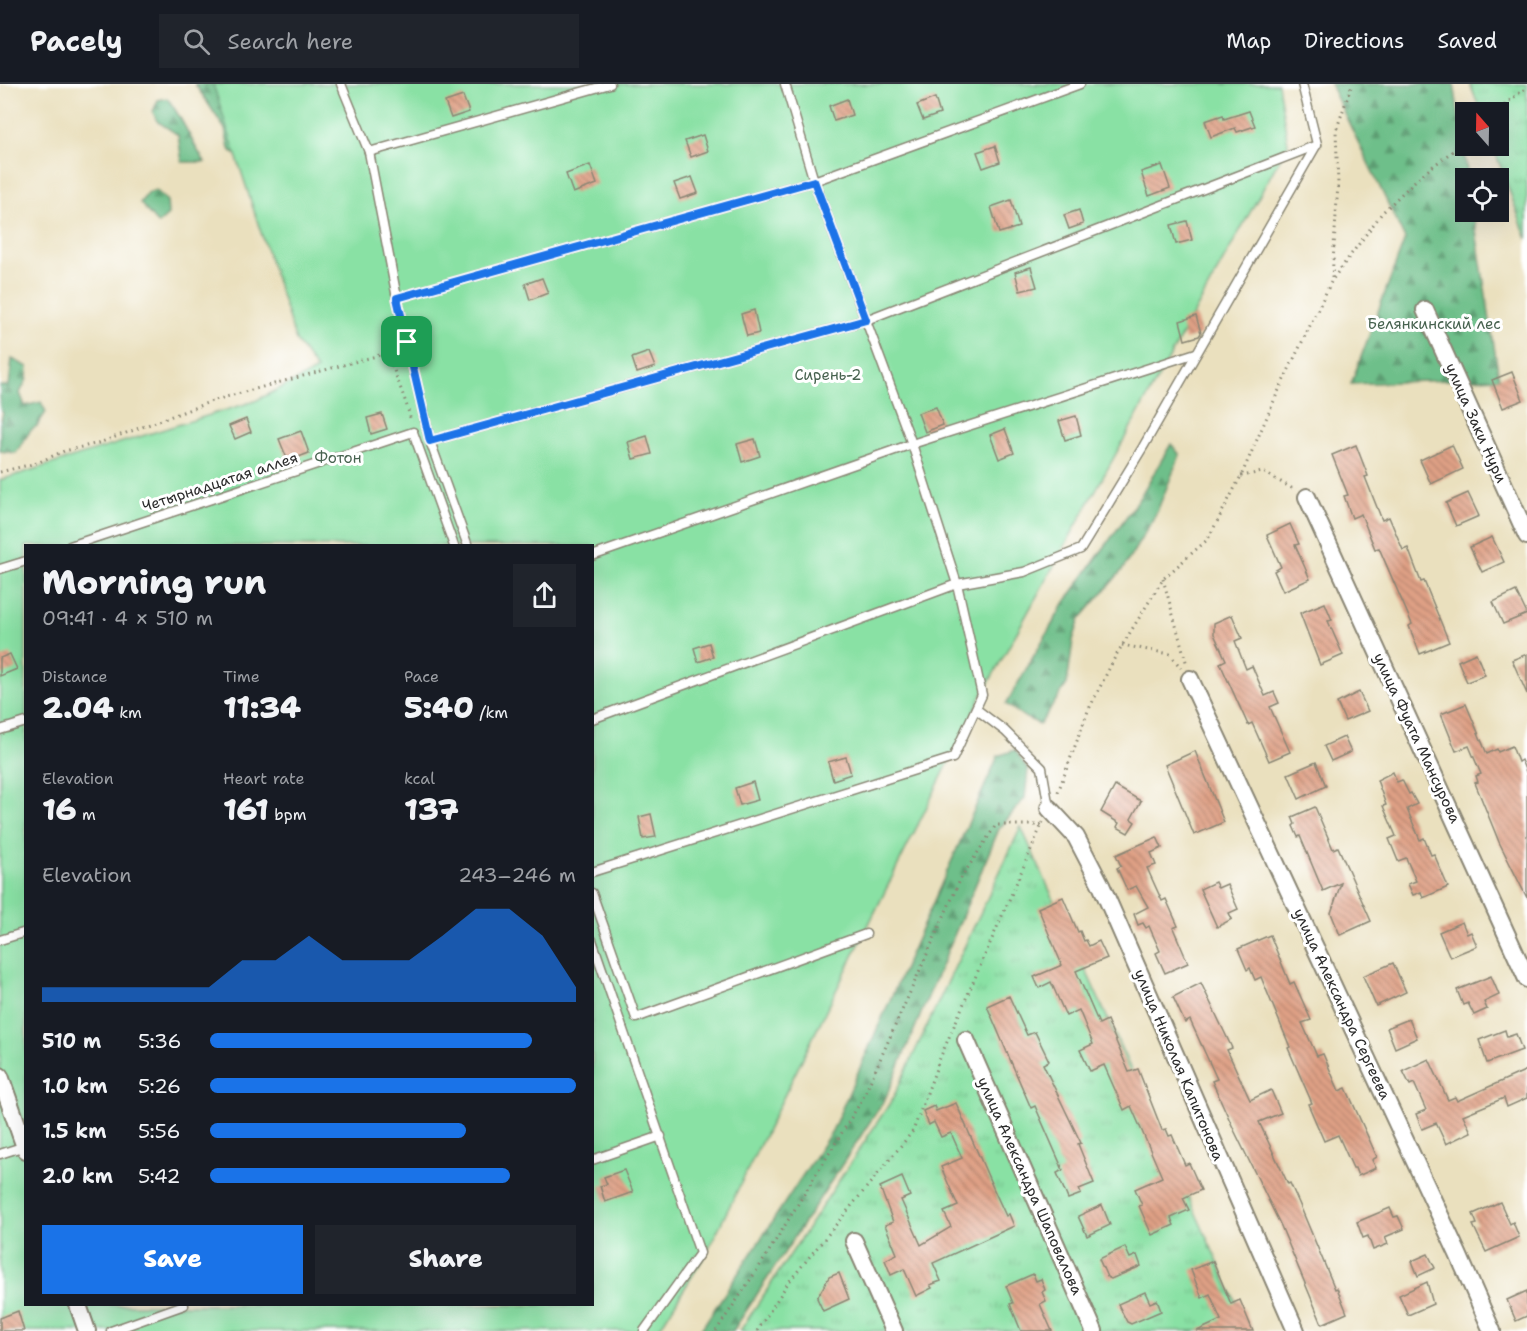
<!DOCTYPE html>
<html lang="en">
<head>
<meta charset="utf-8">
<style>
  body { margin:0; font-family:"Shantell Sans",sans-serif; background:#20242c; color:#f1f3f6; height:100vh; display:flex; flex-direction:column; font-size:22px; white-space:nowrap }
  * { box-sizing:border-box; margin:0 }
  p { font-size:20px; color:#9ea1a6 }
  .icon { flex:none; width:33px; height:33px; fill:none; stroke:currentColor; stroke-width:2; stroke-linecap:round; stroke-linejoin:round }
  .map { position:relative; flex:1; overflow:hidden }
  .details { position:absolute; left:24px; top:460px; width:570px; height:762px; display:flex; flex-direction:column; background:#171b24; border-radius:0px; box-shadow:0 6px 24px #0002 }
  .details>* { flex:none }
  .needle { width:39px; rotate:340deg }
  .buttons { position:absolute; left:1455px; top:18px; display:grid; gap:12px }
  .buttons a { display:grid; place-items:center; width:54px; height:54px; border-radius:0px; background:#171b24; box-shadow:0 6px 24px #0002; font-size:30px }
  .pin { position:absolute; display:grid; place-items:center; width:51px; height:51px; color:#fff; margin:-26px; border-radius:12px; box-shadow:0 3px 9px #0006 }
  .round { display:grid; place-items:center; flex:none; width:63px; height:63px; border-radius:0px; background:#20242c }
  .head { display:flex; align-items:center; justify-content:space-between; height:102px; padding:0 18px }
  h1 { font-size:33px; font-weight:800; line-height:45px }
  .metrics { display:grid; grid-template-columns:repeat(3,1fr); gap:9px; height:102px; padding:6px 18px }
  .metrics div { display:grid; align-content:center }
  .metrics b { font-size:30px; font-weight:800 }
  .metrics small { font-size:16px; font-weight:400 }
  .metrics p { font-size:16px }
  .chart { height:168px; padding:12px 18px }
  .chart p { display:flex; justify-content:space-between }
  .chart svg { width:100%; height:108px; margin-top:6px; fill:#1a73e8; opacity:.7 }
  .cta { display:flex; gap:12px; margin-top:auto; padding:12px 18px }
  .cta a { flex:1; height:69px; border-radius:0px; background:#1a73e8; color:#fff; font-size:24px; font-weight:800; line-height:69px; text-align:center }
  .cta a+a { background:#20242c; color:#f1f3f6 }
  ul { padding:0 18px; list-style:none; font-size:20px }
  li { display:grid; grid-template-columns:96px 72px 1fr; align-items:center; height:45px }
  li i { height:15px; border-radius:8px; background:#1a73e8 }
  header { display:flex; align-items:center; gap:36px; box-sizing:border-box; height:84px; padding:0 30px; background:#171b24; border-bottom:2px solid #363941 }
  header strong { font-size:28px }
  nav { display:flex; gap:33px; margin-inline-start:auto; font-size:21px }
  .search { width:420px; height:54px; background:#20242c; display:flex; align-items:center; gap:15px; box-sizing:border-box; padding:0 21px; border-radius:0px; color:#9ea1a6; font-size:22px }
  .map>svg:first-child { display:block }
</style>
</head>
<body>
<header>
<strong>Pacely</strong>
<div class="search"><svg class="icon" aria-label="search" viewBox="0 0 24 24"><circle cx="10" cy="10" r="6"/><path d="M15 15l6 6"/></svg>Search here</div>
<nav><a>Map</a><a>Directions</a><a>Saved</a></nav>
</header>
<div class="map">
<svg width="1527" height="1247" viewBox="0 0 1527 1247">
  <defs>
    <pattern id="grass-tufts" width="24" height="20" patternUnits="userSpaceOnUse" patternTransform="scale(1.5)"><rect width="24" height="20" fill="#89e1a4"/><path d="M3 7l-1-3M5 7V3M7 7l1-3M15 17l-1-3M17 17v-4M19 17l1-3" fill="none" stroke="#76c18d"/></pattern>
    <pattern id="forest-firs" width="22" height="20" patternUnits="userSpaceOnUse" patternTransform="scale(1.5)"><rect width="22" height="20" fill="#6ebf8a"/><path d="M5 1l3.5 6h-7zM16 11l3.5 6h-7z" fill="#5b9b71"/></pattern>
    <pattern id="building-back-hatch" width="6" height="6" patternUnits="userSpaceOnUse" patternTransform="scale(1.5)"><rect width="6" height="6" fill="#dfa085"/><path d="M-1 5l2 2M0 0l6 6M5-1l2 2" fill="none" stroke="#b5836d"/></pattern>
  </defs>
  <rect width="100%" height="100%" fill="#fff"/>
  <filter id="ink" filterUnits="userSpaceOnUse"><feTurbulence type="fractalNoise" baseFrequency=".0167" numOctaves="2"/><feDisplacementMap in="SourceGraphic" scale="12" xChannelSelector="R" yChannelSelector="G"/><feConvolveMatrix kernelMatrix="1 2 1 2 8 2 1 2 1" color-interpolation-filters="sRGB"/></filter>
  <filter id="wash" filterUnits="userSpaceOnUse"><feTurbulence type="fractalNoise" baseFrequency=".008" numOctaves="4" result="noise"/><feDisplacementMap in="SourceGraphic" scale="24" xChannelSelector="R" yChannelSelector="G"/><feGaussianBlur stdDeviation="1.35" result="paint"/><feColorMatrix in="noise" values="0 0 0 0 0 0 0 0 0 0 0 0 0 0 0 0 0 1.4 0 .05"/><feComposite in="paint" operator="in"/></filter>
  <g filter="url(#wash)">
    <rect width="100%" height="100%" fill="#eae0be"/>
    <!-- grass -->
    <g fill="url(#grass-tufts)" stroke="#5a8668" stroke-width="1.5">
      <polygon points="1470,0 1527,0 1527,155 1493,62 1498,62 1498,28 1481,28"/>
      <polygon points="1021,743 1249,1247 740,1247 892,1016"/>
    </g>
    <!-- forest -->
    <g fill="url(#forest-firs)" stroke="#4c755a" stroke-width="1.5">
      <polygon points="195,0 224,0 242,76 229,65 225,45"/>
      <polygon points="1330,0 1454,0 1468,94 1466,94 1466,128 1473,128 1499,294 1351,300 1405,155"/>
      <path d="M167,14C183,34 191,58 205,78H182L178,51L157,37L153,28L158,16Z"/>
      <polygon points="156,106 167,117 168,131 158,140 140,119 148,109"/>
      <polygon points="12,275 28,283 27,295 20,309 25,322 41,318 46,328 37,342 30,347 16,369 0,367 0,340 3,329 0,324 0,302 9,302"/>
      <polygon points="1171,360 1180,371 1156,430 1123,485 1080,535 1073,556 1067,600 1040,640 1026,634 1006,620 1065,518 1137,418"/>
      <polygon points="1015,666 1028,686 1025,714 999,745 885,1015 733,1247 700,1247 832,1047 998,672"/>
    </g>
    <!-- green -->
    <path fill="#89e1a4" stroke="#5a8668" stroke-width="1.5" fill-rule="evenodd" d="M213,0H1278L1288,60L982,611L706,1170L658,1247H0V396L255,317L317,286L296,257ZM26,462H592V1221H26Z"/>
    <g id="blocks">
      <!-- building -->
      <g fill="url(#building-back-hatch)">
        <polygon points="463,12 469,28 451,34 445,18"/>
        <polygon points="935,14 940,30 923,36 917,21"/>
        <polygon points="847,15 852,31 834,37 829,22"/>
        <polygon points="1249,27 1255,42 1237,48 1235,44 1211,53 1205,37 1223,31 1224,35"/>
        <polygon points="703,51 708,67 691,73 685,57"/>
        <polygon points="995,62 1000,78 983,84 977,68"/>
        <polygon points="590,81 597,100 573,109 566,90"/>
        <polygon points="1162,81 1170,104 1149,112 1141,88"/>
        <polygon points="692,93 698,109 680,115 674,99"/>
        <polygon points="1011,116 1019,143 999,149 991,123"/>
        <polygon points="1079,126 1083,140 1069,145 1064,131"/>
        <polygon points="1187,137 1192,156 1176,160 1171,141"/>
        <polygon points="1031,183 1037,203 1020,207 1015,188"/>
        <polygon points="542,194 548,209 530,216 525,200"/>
        <polygon points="754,226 759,249 747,252 741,230"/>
        <polygon points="1196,232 1201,249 1199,252 1185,256 1180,237"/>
        <polygon points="649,268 655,283 637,289 632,274"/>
        <polygon points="1512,288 1523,316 1503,324 1492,296"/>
        <polygon points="936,323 943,341 925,348 918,329"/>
        <polygon points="382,330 387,345 371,350 367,334"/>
        <polygon points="1076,332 1081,351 1065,356 1059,337"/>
        <polygon points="246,335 251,348 235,355 229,342"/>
        <polygon points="1005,345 1014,369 999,375 990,351"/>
        <polygon points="301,347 309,369 288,377 279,355"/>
        <polygon points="647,352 652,370 633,375 628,358"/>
        <polygon points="755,355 760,372 742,378 737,360"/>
        <polygon points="1356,361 1368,392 1365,393 1382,436 1389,433 1403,466 1408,464 1421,498 1424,497 1449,558 1420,570 1409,542 1412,540 1379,464 1375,465 1361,430 1352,434 1344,412 1348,411 1332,371"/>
        <polygon points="1452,361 1463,385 1431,400 1420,376"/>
        <polygon points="1468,409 1479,432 1456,442 1446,419"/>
        <polygon points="1290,440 1299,460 1295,461 1310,495 1283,507 1274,487 1281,483 1267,451"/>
        <polygon points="1492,453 1504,478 1482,488 1470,463"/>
        <polygon points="1516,507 1527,530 1503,540 1493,518"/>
        <polygon points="1325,519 1332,536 1328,537 1343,571 1320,581 1300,529"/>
        <polygon points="1232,531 1242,554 1235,557 1246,585 1252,582 1265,612 1274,608 1279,619 1270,623 1290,668 1269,677 1252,639 1248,641 1220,579 1226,576 1214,550 1214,539"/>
        <polygon points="709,559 713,573 698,578 694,564"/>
        <polygon points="1476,569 1485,591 1467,598 1458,577"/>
        <polygon points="10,570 17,585 0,592 0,574"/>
        <polygon points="1527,570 1527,610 1512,576"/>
        <polygon points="1359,608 1368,627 1345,637 1337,619"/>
        <polygon points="1466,620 1487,670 1497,665 1498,668 1512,662 1518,678 1521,676 1527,690 1527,814 1499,758 1475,699 1478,698 1476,692 1481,690 1469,662 1456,667 1441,630"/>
        <polygon points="1344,653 1351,668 1331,677 1324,662"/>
        <polygon points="1195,667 1224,738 1194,751 1165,681"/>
        <polygon points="846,673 851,690 833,696 828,678"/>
        <polygon points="1316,678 1326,702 1299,715 1288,690"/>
        <polygon points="1393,688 1397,698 1402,696 1409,710 1411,709 1417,720 1407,725 1420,756 1424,754 1431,771 1434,770 1448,803 1423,814 1421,808 1413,811 1408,800 1416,797 1406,774 1398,777 1389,755 1396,752 1383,722 1386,721 1377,696"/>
        <polygon points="753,698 758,716 740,721 735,704"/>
        <polygon points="1115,702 1141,717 1131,735 1135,738 1128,749 1117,743 1119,739 1101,728"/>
        <polygon points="1315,723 1333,765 1338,763 1371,837 1340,851 1331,829 1341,799 1323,807 1300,752 1298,753 1293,742 1295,740 1292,733"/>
        <polygon points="651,730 656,753 643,755 639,733"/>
        <polygon points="1157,753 1162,764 1151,769 1156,781 1147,784 1162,817 1166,815 1178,842 1173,844 1188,879 1165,889 1156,869 1160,867 1149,842 1146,844 1143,839 1138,841 1134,830 1148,823 1136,802 1127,806 1117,784 1121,782 1116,771"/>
        <polygon points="1215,798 1218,804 1227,800 1238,825 1229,829 1232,835 1217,843 1200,805"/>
        <polygon points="1063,813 1078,848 1080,847 1084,857 1086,856 1089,862 1099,857 1107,874 1076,887 1099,940 1107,936 1129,988 1138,985 1162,1046 1166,1045 1169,1052 1172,1051 1185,1081 1189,1079 1201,1106 1183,1114 1189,1126 1171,1134 1174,1141 1152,1151 1139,1122 1142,1121 1135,1105 1162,1093 1131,1022 1124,1026 1104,981 1090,987 1080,966 1093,960 1079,926 1066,932 1051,898 1039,904 1034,893 1062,881 1038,824"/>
        <polygon points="1462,838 1467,850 1471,848 1477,862 1450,873 1439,848"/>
        <polygon points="1270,851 1290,900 1294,898 1311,936 1302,939 1317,972 1323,970 1339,1007 1346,1004 1377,1073 1372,1076 1376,1084 1358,1092 1355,1084 1353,1084 1338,1051 1324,1057 1308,1020 1312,1019 1288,964 1290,963 1261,893 1255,896 1250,884 1247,886 1238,865"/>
        <polygon points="1393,879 1406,908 1376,922 1363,892"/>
        <polygon points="1491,892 1499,911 1484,918 1487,925 1474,931 1468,919 1463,921 1457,906"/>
        <polygon points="1201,899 1232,964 1227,966 1250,1016 1271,1006 1281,1029 1259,1038 1288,1100 1290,1099 1299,1119 1335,1205 1337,1204 1347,1229 1322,1240 1281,1142 1235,1048 1212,997 1217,995 1190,936 1185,939 1173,913"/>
        <polygon points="1009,912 1027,951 1035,948 1049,977 1043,980 1081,1059 1078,1060 1094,1099 1079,1105 1081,1110 1068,1115 1057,1089 1063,1086 1035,1022 1031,1024 987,922"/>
        <polygon points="1409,935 1417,954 1395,964 1387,944"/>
        <polygon points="1505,946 1507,953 1516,950 1522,966 1487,979 1479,956"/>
        <polygon points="1429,975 1448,1016 1455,1013 1457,1017 1527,986 1527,1014 1507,1023 1504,1014 1463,1031 1471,1048 1446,1060 1436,1039 1422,1045 1416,1030 1426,1026 1414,999 1410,1001 1403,987"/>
        <polygon points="956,1019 994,1106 1006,1132 1009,1130 1014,1142 933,1179 941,1197 930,1201 932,1204 916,1212 904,1185 891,1191 885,1176 897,1170 885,1141 893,1138 880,1103 902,1093 910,1112 901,1116 921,1161 951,1143 944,1128 958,1122 941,1083 962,1074 951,1049 941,1053 934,1038 929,1041 923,1027 934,1022 936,1027"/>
        <polygon points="624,1086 633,1108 605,1118 600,1102 607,1100 604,1093"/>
        <polygon points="1500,1118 1510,1140 1513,1138 1519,1153 1486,1168 1473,1141 1477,1140 1473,1130"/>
        <polygon points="1102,1121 1110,1141 1087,1152 1078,1132"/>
        <polygon points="1390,1124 1394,1133 1398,1132 1404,1145 1385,1153 1388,1160 1373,1166 1368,1152 1363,1154 1357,1138"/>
        <polygon points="1125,1163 1130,1174 1137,1171 1141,1182 1111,1195 1107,1193 1099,1175"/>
        <polygon points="1428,1170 1435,1184 1418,1192 1412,1177"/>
        <polygon points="1213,1177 1231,1220 1240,1216 1253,1247 1197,1247 1221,1236 1210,1210 1202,1214 1191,1186"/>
        <polygon points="839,1189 849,1215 823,1227 817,1214 829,1193"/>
        <polygon points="1033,1190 1036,1197 1041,1195 1045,1206 1042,1208 1046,1217 1040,1220 1052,1247 1021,1247 1010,1220 1013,1219 1006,1202"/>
        <polygon points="1427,1198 1433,1220 1408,1231 1399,1211"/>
        <polygon points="1527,1207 1527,1232 1516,1237 1507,1216"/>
        <polygon points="1145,1208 1150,1219 1157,1216 1161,1227 1131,1240 1127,1238 1118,1220"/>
        <polygon points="18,1227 24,1247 0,1247 0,1234"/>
      </g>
    </g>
  </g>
  <g filter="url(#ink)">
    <use href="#blocks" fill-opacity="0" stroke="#8a8674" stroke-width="1.5"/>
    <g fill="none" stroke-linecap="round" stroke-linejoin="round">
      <!-- lane casing -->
      <g stroke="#8a8674" stroke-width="11">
        <g id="lane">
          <polyline points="341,0 369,68 397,214 430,357 468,462"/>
          <polyline points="369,68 610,0"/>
          <polyline points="397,214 814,97 1080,0"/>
          <polyline points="430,357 866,236 1317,61"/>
          <polyline points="70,462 413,348 454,462"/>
          <polyline points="592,472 912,360 1196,269"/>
          <polyline points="0,485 26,477"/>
          <polyline points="976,625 1005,647 1042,684 1049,724"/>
          <polyline points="592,635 957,500 1024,488 1081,465 1143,363 1317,60 1302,0"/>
          <polyline points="0,646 26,638"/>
          <polyline points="592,788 953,674 982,611 957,500 912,360 814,97 785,0"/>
          <polyline points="592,809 636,934 866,850"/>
          <polyline points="0,856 26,848"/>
          <polyline points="592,856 700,1169 644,1247"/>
          <polyline points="0,1070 25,1062"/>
          <polyline points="592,1076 661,1052"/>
          <polyline points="111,1247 184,1221"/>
        </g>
      </g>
      <!-- street casing -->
      <g stroke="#8a8674" stroke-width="20">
        <g id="street">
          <polyline points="1425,226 1527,452"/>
          <polyline points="1307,413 1527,895"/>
          <polyline points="1190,595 1458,1170 1492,1247"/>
          <polyline points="1049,724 1076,753 1101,801 1296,1247"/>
          <polyline points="966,956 1094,1247"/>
          <polyline points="0,992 26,1066"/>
          <polyline points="854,1157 894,1247"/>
          <polyline points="78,1221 87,1247"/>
        </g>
      </g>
      <!-- path -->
      <g stroke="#8a8674" stroke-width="3" stroke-dasharray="1.5 4.5" stroke-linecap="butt">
        <polyline points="1495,28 1527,3"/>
        <polyline points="1332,194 1338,100 1336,47 1352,0"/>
        <polyline points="388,270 406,319 411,337"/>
        <polyline points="0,388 37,379 64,367 99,359 215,316 387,269 397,269 399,267"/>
        <polyline points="1241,392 1263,388 1295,406"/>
        <polyline points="1163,495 1187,581"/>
        <polyline points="1122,561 1170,570 1181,584"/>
        <polyline points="1058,708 1088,627 1115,573 1163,495 1208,455 1241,392 1277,310 1332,196 1382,129 1420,92 1466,57"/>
        <polyline points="716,1247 763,1177 862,1016 961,794 996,741 1042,741"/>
        <polyline points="757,1247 788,1199 913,1047 940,974 1043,738"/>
      </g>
      <!-- lane -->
      <use href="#lane" stroke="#fff" stroke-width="8"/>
      <!-- street -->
      <use href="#street" stroke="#fff" stroke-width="16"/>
    </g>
  </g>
  <g fill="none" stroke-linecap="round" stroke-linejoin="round" filter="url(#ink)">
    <!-- route casing -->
    <g stroke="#fff" stroke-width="12">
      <polygon id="route" points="814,97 866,236 430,357 397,214"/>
    </g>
    <!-- route -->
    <use href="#route" stroke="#1a73e8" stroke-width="8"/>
  </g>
  <g text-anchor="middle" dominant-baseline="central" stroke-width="6" stroke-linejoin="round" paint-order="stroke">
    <!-- park labels -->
    <g font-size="15" fill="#47624f" stroke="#fff">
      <text x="1434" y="240">Белянкинский лес</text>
      <text x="828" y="291">Сирень-2</text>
      <text x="338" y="374">Фотон</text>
    </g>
    <!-- street labels -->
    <g font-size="15" fill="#2b2b2b" stroke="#fff">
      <text transform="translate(1476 339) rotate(66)">улица Заки Нури</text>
      <text transform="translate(220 398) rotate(-18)">Четырнадцатая аллея</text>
      <text transform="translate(1417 654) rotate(65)">улица Фуата Мансурова</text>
      <text transform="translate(1342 920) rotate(65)">улица Александра Сергеева</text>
      <text transform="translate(1179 981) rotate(67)">улица Николая Капитонова</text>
      <text transform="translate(1030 1102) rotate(66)">улица Александра Шаповалова</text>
    </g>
  </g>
</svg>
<div class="buttons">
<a><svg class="needle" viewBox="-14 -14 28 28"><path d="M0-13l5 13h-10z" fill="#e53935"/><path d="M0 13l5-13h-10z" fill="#9ea1a6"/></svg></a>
<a><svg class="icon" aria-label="locate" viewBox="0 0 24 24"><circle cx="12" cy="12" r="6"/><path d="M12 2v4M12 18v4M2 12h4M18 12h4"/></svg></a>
</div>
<div class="pin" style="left:407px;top:258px;background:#1e9e55"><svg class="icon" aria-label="arrive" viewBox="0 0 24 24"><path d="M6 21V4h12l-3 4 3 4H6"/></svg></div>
<section class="details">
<div class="head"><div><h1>Morning run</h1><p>09:41 · 4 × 510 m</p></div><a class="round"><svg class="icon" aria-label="share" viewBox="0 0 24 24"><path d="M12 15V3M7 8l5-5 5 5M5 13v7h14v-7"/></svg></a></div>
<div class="metrics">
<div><p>Distance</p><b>2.04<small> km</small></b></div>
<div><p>Time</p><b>11:34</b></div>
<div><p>Pace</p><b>5:40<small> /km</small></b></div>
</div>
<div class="metrics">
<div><p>Elevation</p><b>16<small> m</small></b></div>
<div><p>Heart rate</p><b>161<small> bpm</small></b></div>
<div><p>kcal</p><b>137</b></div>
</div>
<div class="chart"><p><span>Elevation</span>243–246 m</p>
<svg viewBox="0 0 160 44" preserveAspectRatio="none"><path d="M0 44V38L10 38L20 38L30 38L40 38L50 38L60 27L70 27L80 17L90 27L100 27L110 27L120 17L130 6L140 6L150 17L160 38V44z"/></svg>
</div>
<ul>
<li><b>510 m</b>5:36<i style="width:88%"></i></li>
<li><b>1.0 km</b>5:26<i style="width:100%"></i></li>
<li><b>1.5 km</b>5:56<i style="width:70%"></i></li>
<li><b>2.0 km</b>5:42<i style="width:82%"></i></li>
</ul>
<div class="cta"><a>Save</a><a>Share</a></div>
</section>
</div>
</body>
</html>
